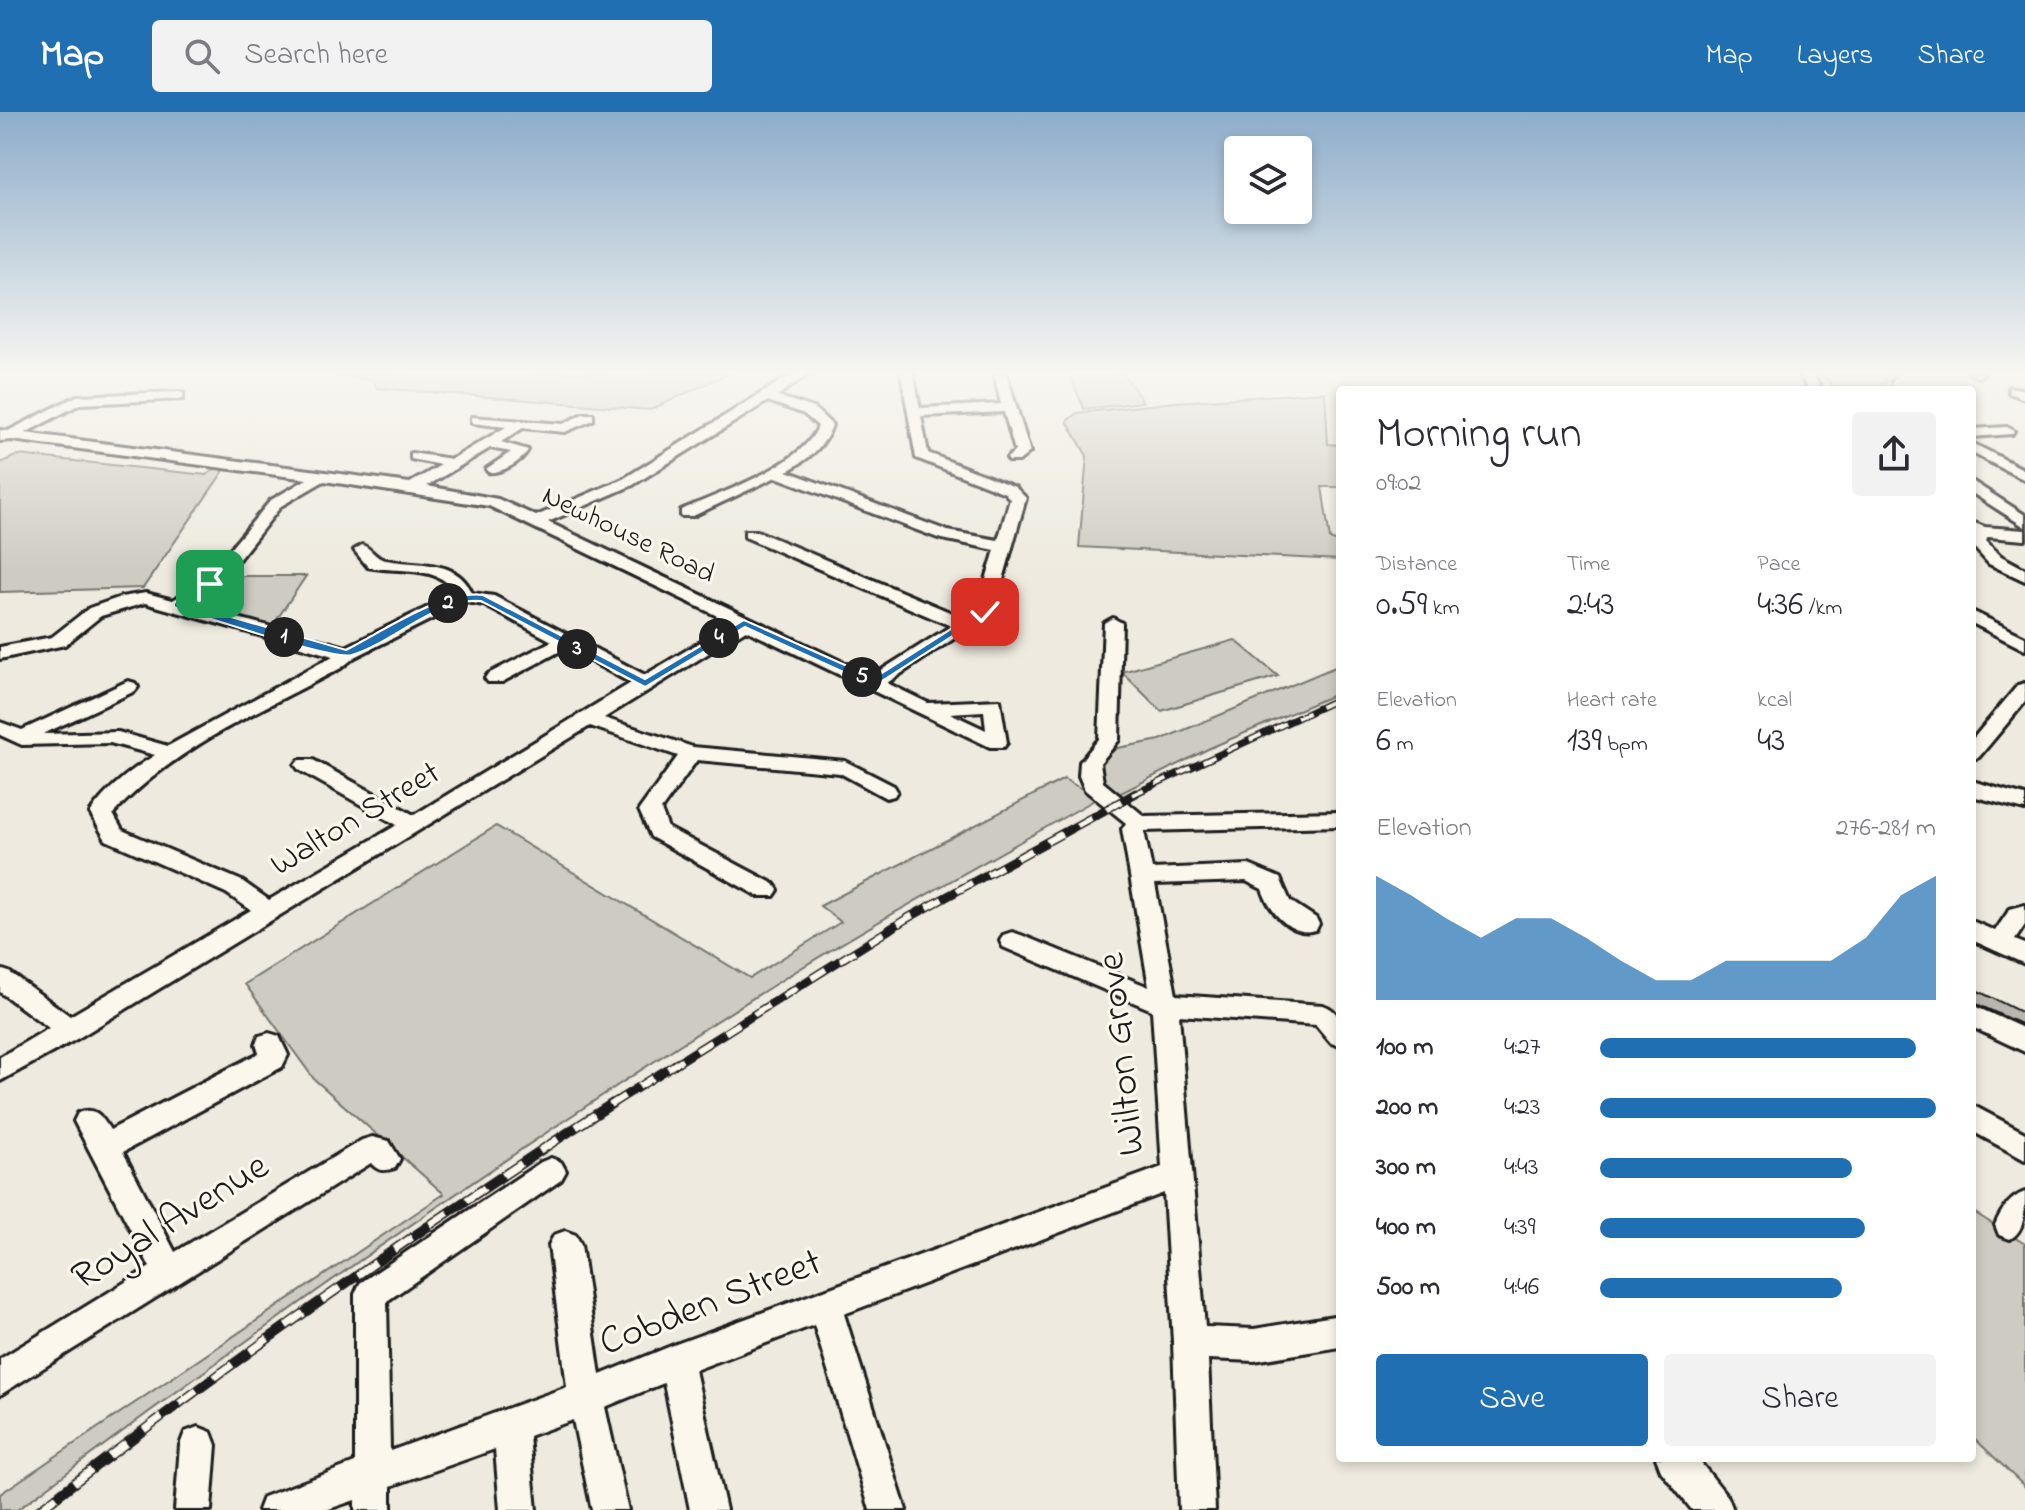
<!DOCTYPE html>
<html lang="en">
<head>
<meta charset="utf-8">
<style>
  body { margin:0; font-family:"Indie Flower",sans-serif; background:#f2f2f3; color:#2b2b33; height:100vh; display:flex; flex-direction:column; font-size:30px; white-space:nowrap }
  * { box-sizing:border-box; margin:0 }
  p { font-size:26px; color:#7c7c81 }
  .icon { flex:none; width:44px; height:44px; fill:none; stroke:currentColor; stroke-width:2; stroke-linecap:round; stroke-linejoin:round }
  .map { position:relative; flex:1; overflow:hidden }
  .panel { position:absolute; left:1336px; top:274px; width:640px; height:1076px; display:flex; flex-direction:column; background:#fff; border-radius:8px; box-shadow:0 4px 12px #0003 }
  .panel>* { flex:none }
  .controls { position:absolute; left:1224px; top:24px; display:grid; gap:16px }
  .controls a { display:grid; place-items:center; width:88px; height:88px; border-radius:8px; background:#fff; box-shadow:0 4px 12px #0003; font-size:40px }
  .pin { position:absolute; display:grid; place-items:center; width:68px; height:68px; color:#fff; margin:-34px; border-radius:16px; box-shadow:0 4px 12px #0006 }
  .km { position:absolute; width:40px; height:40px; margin:-20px; border-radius:50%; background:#222; color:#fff; font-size:22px; line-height:40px; text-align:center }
  .round { display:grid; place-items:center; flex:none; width:84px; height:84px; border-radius:8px; background:#f2f2f3 }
  .headline { display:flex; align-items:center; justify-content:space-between; height:136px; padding:0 40px }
  h1 { font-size:44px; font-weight:600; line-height:60px }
  .stats { display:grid; grid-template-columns:repeat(3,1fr); gap:12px; height:136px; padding:8px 40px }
  .stats div { display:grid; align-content:center }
  .stats b { font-size:34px; font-weight:600 }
  .stats small { font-size:22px; font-weight:400 }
  .stats p { font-size:22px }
  .chart { height:224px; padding:16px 40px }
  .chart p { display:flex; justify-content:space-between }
  .chart svg { width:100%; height:144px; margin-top:8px; fill:#1f6fb2; opacity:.7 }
  .action { display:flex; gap:16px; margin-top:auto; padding:16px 40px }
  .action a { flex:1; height:92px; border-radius:8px; background:#1f6fb2; color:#fff; font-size:32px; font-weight:600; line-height:92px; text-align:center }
  .action a+a { background:#f2f2f3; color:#2b2b33 }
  ul { padding:0 40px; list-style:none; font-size:26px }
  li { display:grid; grid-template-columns:128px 96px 1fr; align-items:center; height:60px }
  li i { height:20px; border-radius:10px; background:#1f6fb2 }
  header { display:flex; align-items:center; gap:48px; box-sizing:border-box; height:112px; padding:0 40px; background:#1f6fb2; color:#fff }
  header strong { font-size:38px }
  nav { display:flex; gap:44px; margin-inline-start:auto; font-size:28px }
  .search { width:560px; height:72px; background:#f2f2f3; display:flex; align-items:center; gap:20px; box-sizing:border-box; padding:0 28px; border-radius:8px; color:#7c7c81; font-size:30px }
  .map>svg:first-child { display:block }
</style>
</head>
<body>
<header>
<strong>Map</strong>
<div class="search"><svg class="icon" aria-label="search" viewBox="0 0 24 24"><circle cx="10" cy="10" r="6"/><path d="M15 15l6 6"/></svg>Search here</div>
<nav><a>Map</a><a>Layers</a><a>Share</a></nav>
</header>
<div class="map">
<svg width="2025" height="1398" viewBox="0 0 2025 1398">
  <rect width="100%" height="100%" fill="#eeeadf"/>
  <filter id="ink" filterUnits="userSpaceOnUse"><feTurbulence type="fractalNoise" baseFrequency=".0125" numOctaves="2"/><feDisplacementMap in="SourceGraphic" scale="16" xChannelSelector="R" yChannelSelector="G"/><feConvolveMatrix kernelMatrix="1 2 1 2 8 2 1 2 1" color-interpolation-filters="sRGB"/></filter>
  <g filter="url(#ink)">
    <!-- green -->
    <g fill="#ceccc2" stroke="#75746f" stroke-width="2">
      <polygon points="316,261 730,261 650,298 377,276 373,268"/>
      <polygon points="1069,261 1123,261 1143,290 1084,297"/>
      <polygon points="1816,261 1890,261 1877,278 1833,278 1830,269"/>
      <polygon points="1325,280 1328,332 1340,333 1340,375 1322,375 1330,427 1340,431 1340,448 1079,435 1087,344 1067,309 1077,301 1176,290"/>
      <polygon points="18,343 206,363 217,356 225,357 143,476 0,480 0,351"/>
      <polygon points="229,464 306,464 271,516 200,494"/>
      <polygon points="1235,528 1278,564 1161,599 1122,560"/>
      <polygon points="1340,553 1340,580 1210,636 1115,684 1102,673 1095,660 1101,647 1118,636 1160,628"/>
      <path d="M1064,667L1098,686C991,747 881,806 777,871C515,1035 263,1213 17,1398H0V1382L444,1082L314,967L245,872L496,714L750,866L841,810L820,794Z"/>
      <polygon points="1972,1099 2025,1132 2025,1375 1972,1324"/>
    </g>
    <!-- building -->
    <polygon fill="#b9b6af" stroke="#1c1c1c" stroke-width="2" points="1972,876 2025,902 2025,914 1972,890"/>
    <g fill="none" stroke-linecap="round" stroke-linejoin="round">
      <!-- minor casing -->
      <g stroke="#1c1c1c" stroke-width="6">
        <g id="minor">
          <path d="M794,261H810L777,284L814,296L832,313C825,335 807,348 787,359L948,419L998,428L1010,387L1005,381L916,346L901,261H913L920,296L1001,292L994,261H1006L1030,340L1019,349H1009L1007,346L1015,339L1004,300L921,304L928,341L1015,375L1026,386L994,500L887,571L928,591L1000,588L1007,631L1004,635H990L746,518L604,606L693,635L845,649L894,674L897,679L894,684L886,686L840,661L697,648L661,698L668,716L774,772L778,778L774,784H758L651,725L639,698L678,644L590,614L80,925L0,969V945L49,916L0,880V857L9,860L70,904L251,798L226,781L106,728L90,701C106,677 131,658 155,643L110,631L22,633L0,623V610L22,618L128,569L135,571L138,575L135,579L43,622L118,620L168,634L333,544L145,491L101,504L65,533L0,547V535L52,525L89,496L121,485L146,481L173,488L204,468L271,388L307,367L12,328L0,329V318L8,319L77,284L178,280L183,281V287L80,292L25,321L410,371L441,353L411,347V341L452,347L506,315L472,311V305L563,312L583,302H593V308L565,320L523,316L501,330L528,338C522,350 501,362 488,360L486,357L511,340L490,336L427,374L498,387L536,404L623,367ZM768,289L804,302L818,314C804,353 718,382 681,398V404H693L776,365L938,426L995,438L977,497L964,506L757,419H745V425L951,514L872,564L548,410L633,373ZM324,369L489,394L732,511L645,563L494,484L472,481C456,444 413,455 382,447C374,444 371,436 362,433L354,438L368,455C394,461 443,452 455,482L346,535L190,493L216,476L281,394ZM466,490L484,493L552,529L488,562L485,566L488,570H502L566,536L631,571L414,703L313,648H299L295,653L299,658L397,713L269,788L242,769L122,718L113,702C175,634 261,599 341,556L355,545ZM984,599L986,618L950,601Z"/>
          <polygon points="1798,261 1811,261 1823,278 1809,278"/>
          <polygon points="1968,261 1984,261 1978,265"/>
          <polygon points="2009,275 2025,278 2025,287 2009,281"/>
          <polygon points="2007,315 2014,319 2012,322 1972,325 1972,317"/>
          <polygon points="1972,331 2025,358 2025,368 1972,341"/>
          <polygon points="1972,369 2025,403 2025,415 1972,381"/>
          <polygon points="1972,410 1985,415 2025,418 2025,428 1988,425 1986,429 2001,444 2025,457 2025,469 1989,452 1972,433"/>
          <polygon points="1972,499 2025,525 2025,538 1972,511"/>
          <path d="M1113,506L1122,511L1119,628L1100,651L1103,670L1144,704L1340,700V714L1144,719L1152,757L1249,753L1280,766L1290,789L1316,806L1319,812L1316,818C1290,826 1269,798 1262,777L1246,769L1155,772L1176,883L1323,893C1344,900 1340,916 1340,934L1331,931L1316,913L1179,903L1205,1215L1254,1217L1340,1203V1235L1254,1249L1208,1247L1215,1398H1179L1173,1230L1164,1081L844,1202L906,1398H870L814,1213L695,1258L726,1398H690L664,1271L605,1295L628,1398H592L573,1308L529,1324L536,1398H500L495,1337L391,1374V1398H355V1388L326,1398H258L263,1385L355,1351V1182L360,1171L541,1050L551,1046L561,1050L566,1059L561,1068L387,1189L390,1339L567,1275L549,1133L554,1123L565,1119L576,1123L581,1133L600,1263L676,1232L1162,1055L1152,898L1003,835L1000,829L1003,823L1012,820L1021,823L1149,875L1122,717L1126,711L1085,678L1079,664L1080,650L1099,627L1104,511Z"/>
          <polygon points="2025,571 2025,590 1979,645 1972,647 1972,628 2018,573"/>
          <polygon points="1972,669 2025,684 2025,698 1972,684"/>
          <polygon points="2025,793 2025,813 2015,828 2025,832 2025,852 1972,828 1972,809 1995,819 2010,797"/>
          <polygon points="1972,893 2025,917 2025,940 1972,915"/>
          <path d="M269,921L279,924L288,943L282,955L123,1040L175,1140L362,1028L372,1025L389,1029L400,1047L395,1056C385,1059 378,1060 371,1051L0,1283V1247L150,1155L74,1009L78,1001C96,994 101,1004 110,1018L259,941L256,932L259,924Z"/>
          <polygon points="1972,993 2025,1021 2025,1048 1972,1019"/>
          <path d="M2025,1080C2025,1099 2025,1119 2010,1127L1999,1123L1995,1113C2001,1098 2010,1085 2025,1080Z"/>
          <polygon points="198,1315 211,1320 216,1333 211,1398 175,1398 180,1333 185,1320"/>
          <polygon points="1656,1346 1697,1346 1728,1385 1733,1398 1692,1398 1661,1359"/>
        </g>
      </g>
      <!-- minor -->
      <use href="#minor" fill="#fbf7ec" fill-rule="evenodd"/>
      <!-- rail-far3 casing -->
      <g stroke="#1c1c1c" stroke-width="5">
        <polyline id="rail-far3" points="1883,278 1897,261"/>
      </g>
      <!-- rail-far2 casing -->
      <g stroke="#1c1c1c" stroke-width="7">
        <polyline id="rail-far2" points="1132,683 1340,586"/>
      </g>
      <!-- rail-far1 casing -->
      <g stroke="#1c1c1c" stroke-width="9">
        <polyline id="rail-far1" points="610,993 906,807 1136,681"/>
      </g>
      <!-- rail casing -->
      <g stroke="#1c1c1c" stroke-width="10">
        <path id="rail" d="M39,1398C224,1254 416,1119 613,991"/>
      </g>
      <!-- rail-far3 -->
      <use href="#rail-far3" stroke="#fbf7ec" stroke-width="3" stroke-dasharray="10" stroke-linecap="butt"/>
      <!-- rail-far2 -->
      <use href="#rail-far2" stroke="#fbf7ec" stroke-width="4" stroke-dasharray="13" stroke-linecap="butt"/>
      <!-- rail-far1 -->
      <use href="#rail-far1" stroke="#fbf7ec" stroke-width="6" stroke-dasharray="17" stroke-linecap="butt"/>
      <!-- rail -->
      <use href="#rail" stroke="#fbf7ec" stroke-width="7" stroke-dasharray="22" stroke-linecap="butt"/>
    </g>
  </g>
  <!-- sky -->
  <linearGradient id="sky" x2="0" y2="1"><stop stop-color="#8dadca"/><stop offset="0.57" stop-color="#f7f6f1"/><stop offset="1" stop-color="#f7f6f1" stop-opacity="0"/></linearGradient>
  <rect width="2025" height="457" fill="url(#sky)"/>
  <!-- route -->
  <path fill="#1f6fb2" stroke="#fff" stroke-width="2" d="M207,469L215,472L186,492L346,538C383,519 443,478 483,483L645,567L744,508L874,566L981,498L990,500L874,574L745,515L645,575L481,489C439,484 391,532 352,543C333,549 201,503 174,495V491Z"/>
  <g text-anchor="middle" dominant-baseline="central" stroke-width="6" stroke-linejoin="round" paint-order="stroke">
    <!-- far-street labels -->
    <g font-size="28" fill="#1c1c1c" stroke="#fbf7ec">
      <text transform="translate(628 424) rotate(26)">Newhouse Road</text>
    </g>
    <!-- street labels -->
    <g font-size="34" fill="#1c1c1c" stroke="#fbf7ec">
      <text transform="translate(356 708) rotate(-31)">Walton Street</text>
    </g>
    <!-- near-street labels -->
    <g font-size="40" fill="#1c1c1c" stroke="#fbf7ec">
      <text transform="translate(1123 942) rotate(-96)">Wilton Grove</text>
      <text transform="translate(171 1111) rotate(-32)">Royal Avenue</text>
      <text transform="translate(711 1192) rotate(-21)">Cobden Street</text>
    </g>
  </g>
</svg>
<div class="controls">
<a><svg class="icon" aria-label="layers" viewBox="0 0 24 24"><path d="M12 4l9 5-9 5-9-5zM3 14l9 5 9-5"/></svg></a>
</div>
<div class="pin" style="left:210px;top:472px;background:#1e9e55"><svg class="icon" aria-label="arrive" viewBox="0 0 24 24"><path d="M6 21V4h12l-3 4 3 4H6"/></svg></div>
<div class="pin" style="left:985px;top:500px;background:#d93025"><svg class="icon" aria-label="check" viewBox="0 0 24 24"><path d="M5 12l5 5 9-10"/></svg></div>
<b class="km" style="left:284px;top:525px">1</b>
<b class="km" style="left:448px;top:491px">2</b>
<b class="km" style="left:577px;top:537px">3</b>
<b class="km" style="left:719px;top:526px">4</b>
<b class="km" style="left:862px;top:565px">5</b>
<section class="panel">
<div class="headline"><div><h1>Morning run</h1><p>09:02</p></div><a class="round"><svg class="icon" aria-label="share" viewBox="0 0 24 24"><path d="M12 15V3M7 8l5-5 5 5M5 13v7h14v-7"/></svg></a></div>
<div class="stats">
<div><p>Distance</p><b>0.59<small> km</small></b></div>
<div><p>Time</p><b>2:43</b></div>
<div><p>Pace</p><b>4:36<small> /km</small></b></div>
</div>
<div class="stats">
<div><p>Elevation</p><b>6<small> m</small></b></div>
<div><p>Heart rate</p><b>139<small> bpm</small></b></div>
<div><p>kcal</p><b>43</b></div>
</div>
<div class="chart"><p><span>Elevation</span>276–281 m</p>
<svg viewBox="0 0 160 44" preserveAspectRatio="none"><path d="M0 44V6L10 12L20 19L30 25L40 19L50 19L60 25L70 32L80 38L90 38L100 32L110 32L120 32L130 32L140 25L150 12L160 6V44z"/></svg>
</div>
<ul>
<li><b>100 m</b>4:27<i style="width:94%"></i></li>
<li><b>200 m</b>4:23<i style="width:100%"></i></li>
<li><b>300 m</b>4:43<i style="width:75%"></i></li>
<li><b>400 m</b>4:39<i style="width:79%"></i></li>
<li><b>500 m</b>4:46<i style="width:72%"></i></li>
</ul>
<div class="action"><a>Save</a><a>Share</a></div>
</section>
</div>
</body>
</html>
